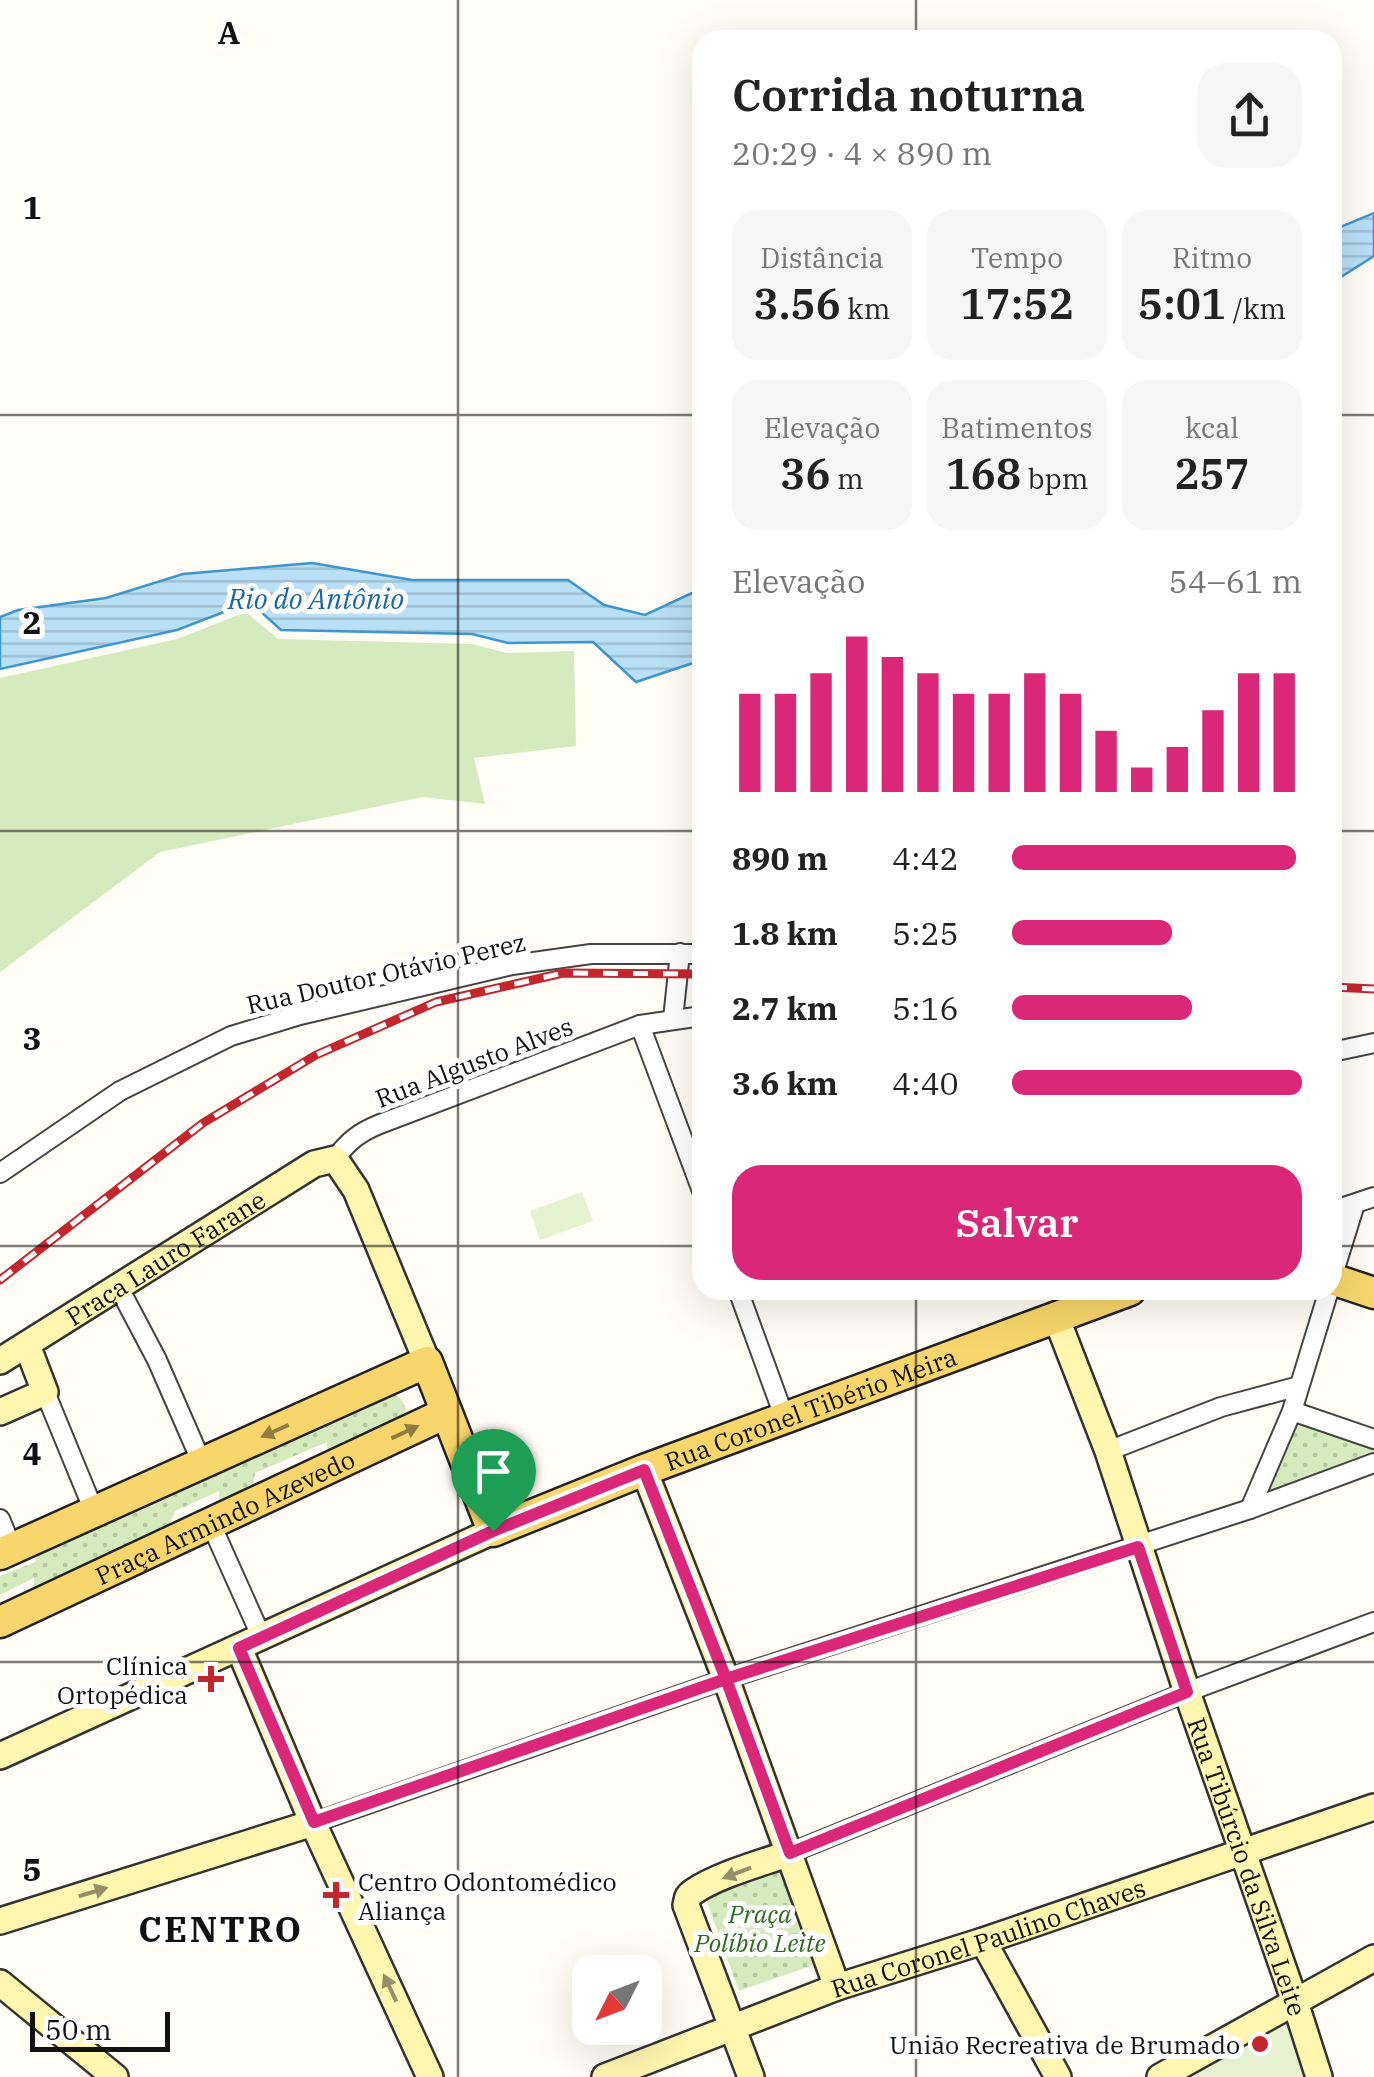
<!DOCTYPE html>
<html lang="pt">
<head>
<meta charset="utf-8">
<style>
  body { margin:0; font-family:"IBM Plex Serif",serif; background:#f6f6f6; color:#222; height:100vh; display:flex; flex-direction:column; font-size:38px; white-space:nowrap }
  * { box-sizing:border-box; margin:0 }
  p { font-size:32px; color:#767676 }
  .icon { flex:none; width:55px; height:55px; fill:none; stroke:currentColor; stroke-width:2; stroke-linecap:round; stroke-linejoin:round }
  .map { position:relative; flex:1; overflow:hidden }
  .panel { position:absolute; left:692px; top:30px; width:650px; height:1270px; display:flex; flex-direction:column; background:#fff; border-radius:30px; box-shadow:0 10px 40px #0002 }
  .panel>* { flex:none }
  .needle { width:65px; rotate:228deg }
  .tools { position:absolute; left:572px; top:1955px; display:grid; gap:20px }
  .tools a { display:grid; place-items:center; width:90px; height:90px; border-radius:20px; background:#fff; box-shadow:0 10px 40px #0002; font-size:50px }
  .scale { position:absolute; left:30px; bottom:25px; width:140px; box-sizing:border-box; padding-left:10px; border:5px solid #111; border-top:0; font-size:28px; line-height:35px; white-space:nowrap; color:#111; -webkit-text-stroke:8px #fff; paint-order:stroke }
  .pin { position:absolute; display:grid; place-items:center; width:85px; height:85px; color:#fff; margin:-102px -42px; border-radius:50% 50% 50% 0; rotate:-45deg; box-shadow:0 0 10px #0007 }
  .pin .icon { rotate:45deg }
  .round { display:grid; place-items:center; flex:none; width:105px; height:105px; border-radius:30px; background:#f6f6f6 }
  .head { display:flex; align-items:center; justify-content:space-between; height:170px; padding:0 40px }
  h1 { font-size:45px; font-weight:600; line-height:75px }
  .metrics { display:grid; grid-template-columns:repeat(3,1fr); gap:15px; height:170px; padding:10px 40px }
  .metrics div { display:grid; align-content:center; border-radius:25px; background:#f6f6f6; text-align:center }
  .metrics b { font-size:42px; font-weight:600 }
  .metrics small { font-size:28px; font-weight:400 }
  .metrics p { font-size:28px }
  .chart { height:280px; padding:20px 40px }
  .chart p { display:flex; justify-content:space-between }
  .chart svg { width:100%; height:180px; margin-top:10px; stroke:#db2777; stroke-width:6 }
  .cta { display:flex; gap:20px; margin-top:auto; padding:20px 40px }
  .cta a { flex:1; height:115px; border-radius:30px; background:#db2777; color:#fff; font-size:40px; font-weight:600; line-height:115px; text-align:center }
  ul { padding:0 40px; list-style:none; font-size:32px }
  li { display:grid; grid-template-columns:160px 120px 1fr; align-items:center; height:75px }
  li i { height:25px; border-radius:12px; background:#db2777 }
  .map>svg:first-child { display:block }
</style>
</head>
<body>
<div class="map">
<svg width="1374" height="2077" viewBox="0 0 1374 2077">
  <defs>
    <pattern id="park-dots" width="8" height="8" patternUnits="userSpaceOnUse" patternTransform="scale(2.5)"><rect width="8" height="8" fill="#d5ebbd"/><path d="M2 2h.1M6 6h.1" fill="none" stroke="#b6c8a1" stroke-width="1.8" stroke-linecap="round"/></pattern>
    <pattern id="water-rules" width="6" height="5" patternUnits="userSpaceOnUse" patternTransform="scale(2.5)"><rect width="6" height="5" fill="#b9e0f7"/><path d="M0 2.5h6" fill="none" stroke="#9ebfd3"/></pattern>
  </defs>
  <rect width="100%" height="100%" fill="#fffdf5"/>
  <!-- grass -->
  <polygon fill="#d5ebbd" points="246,612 278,639 472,644 507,653 574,651 576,746 474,758 485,804 423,797 160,852 0,972 0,678 177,639"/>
  <!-- park -->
  <g fill="url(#park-dots)">
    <path d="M394,1394L401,1399L406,1409C396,1429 349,1444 328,1454L327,1442L255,1473L253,1489L219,1506V1491L175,1511L167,1530L34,1591V1578L0,1595V1576L35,1562L39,1546L383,1395Z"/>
    <polygon points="1294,1418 1374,1446 1374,1458 1265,1496"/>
    <polygon points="782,1863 817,1964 739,1991 703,1891"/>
  </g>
  <!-- pitch -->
  <g fill="#e6f2cf">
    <polygon points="582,1192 593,1221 540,1240 530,1211"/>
    <polygon points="1283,2011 1304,2077 1169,2077"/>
  </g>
  <!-- water -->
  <g fill="url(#water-rules)" stroke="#3f96cf" stroke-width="2.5">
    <polygon points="1374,213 1374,256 1333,282 1333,230"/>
    <polygon points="312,563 412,580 568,580 604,605 645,615 692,593 702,592 702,660 636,682 593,642 508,643 472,634 281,630 250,602 177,630 0,669 0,617 18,610 106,598 183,574"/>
  </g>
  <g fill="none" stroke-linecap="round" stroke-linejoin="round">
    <!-- street casing -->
    <g stroke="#444" stroke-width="22">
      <g id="street">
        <polyline points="673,1019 680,953"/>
        <polyline points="640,1025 702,1191"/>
        <polyline points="1332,1052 1374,1043"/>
        <path d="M335,1159C348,1141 360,1132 380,1124L640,1025L702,1016"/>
        <polyline points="0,1173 120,1091 231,1036 300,1015 512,965 591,954 702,954"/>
        <polyline points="1332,1211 1374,1197"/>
        <polyline points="1332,1278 1355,1204"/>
        <polyline points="119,1288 157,1360 202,1463"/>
        <polyline points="738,1290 785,1419"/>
        <polyline points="45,1392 94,1511"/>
        <polyline points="1292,1411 1374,1439"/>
        <polyline points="1108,1451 1221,1407 1299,1386"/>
        <polyline points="1250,1509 1292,1411 1329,1290"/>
        <polyline points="0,1519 12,1548"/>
        <polyline points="210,1522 262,1638"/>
        <polyline points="313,1823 726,1679 1250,1509 1374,1463"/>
        <polyline points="790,1853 1187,1692 1374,1622"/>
      </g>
    </g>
    <!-- secondary casing -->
    <g stroke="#333" stroke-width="30">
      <g id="secondary">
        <path id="s1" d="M1056,1317L1108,1451L1187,1692L1295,2002L1319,2077"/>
        <path id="s2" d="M0,1361L314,1164L335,1159L356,1190L427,1362"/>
        <polyline points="0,1412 45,1392 27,1345"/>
        <polyline points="644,1470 726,1679 837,1987"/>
        <polyline points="239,1648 313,1823 430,2077"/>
        <polyline points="0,1756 493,1531"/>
        <polyline points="0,1921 313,1823"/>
        <polyline points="983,1941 1058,2077"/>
        <polyline points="0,1983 115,2077"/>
        <path id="s3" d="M605,2077L837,1987L983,1941L1374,1807"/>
        <path d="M751,2077L686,1905C688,1898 686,1897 693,1892C717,1875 762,1863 790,1853"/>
        <polyline points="1160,2077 1374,1958"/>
      </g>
    </g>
    <!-- primary casing -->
    <g stroke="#222" stroke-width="35">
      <g id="primary">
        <polyline points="1332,1279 1374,1293"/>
        <path id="s4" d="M0,1554L427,1362L493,1531L644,1470L1130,1290"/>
        <path id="s5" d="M0,1622L446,1413"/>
      </g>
    </g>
    <!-- street -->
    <use href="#street" stroke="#fff" stroke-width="18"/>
    <!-- secondary -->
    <use href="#secondary" stroke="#fff6b0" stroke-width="25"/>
    <!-- primary -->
    <use href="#primary" stroke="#f9d66b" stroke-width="30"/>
    <!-- rail casing -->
    <g stroke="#c4262e" stroke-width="9">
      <g id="rail">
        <polyline points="1332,987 1374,989"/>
        <polyline points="0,1280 203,1123 316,1055 436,1002 563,973 702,974"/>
      </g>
    </g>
    <!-- rail -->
    <use href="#rail" stroke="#fff" stroke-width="5" stroke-dasharray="15" stroke-linecap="butt"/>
  </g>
  <!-- one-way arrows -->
  <defs><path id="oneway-solid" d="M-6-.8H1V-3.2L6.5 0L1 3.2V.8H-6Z" transform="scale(2.5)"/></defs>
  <g fill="#917d42">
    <use href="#oneway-solid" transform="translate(275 1431) rotate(156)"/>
    <use href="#oneway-solid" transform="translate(405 1432) rotate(-25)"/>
  </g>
  <g fill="#948f68">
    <use href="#oneway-solid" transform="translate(737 1873) rotate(159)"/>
    <use href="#oneway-solid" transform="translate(93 1892) rotate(-17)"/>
    <use href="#oneway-solid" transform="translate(390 1988) rotate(-115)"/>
  </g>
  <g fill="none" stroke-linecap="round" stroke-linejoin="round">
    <!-- route casing -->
    <g stroke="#fff" stroke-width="20">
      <polyline id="route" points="493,1531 239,1648 314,1822 726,1679 790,1853 1187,1692 1138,1547 726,1679 644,1470 493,1531"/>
    </g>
    <!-- route -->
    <use href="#route" stroke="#db2777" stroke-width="12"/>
  </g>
  <!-- grid -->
  <path fill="none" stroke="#111" stroke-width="2.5" stroke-opacity="0.55" d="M458,0V2077M916,0V40M0,415H702M1332,415H1374M0,831H702M1332,831H1374M0,1246H702M1332,1246H1374M916,1290V2077M0,1662H1374"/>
  <!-- markers -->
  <g fill="#c4262e" stroke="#fff" stroke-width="4">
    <path d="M206 1664h10v10h10v10h-10v10h-10v-10h-10v-10h10z"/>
    <path d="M331 1880h10v10h10v10h-10v10h-10v-10h-10v-10h10z"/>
    <circle cx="1260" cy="2044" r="10"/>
  </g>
  <g text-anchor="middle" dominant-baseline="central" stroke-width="10" stroke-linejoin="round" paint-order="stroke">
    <!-- street labels -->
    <g font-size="25" fill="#111" stroke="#fff">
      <text transform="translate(386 973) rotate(-13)">Rua Doutor Otávio Perez</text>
      <text transform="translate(474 1062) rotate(-21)">Rua Algusto Alves</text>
      <text stroke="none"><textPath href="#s2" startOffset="195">Praça Lauro Farane</textPath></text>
      <text stroke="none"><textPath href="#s4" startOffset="990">Rua Coronel Tibério Meira</textPath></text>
      <text stroke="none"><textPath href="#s5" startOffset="248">Praça Armindo Azevedo</textPath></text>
      <text stroke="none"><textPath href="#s1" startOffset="582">Rua Tibúrcio da Silva Leite</textPath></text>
      <text stroke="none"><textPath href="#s3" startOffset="408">Rua Coronel Paulino Chaves</textPath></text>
    </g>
    <!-- poi labels -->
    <g font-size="25" fill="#111" stroke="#fff" text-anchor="end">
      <text x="188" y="1665">Clínica<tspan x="188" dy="29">Ortopédica</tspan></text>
      <text x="358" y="1881" text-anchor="start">Centro Odontomédico<tspan x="358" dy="29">Aliança</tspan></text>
      <text x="1240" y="2044">União Recreativa de Brumado</text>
    </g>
    <!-- park labels -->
    <g font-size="25" font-style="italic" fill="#2f6b1f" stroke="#fff">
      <text x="760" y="1913">Praça<tspan x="760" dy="29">Políbio Leite</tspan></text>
    </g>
    <!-- water labels -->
    <g font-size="28" font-style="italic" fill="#1768a6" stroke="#fff">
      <text x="316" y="598">Rio do Antônio</text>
    </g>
    <!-- district labels -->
    <g font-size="35" font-weight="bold" letter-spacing="2.5" fill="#111" stroke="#fff">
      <text x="221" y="1929">CENTRO</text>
    </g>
  </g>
  <g font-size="32" text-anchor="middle" font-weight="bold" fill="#111" stroke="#fff" stroke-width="10" stroke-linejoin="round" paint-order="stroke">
    <text x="229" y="44">A</text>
    <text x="32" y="219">1</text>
    <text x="32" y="634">2</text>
    <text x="32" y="1050">3</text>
    <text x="32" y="1465">4</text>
    <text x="32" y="1881">5</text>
  </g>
</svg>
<div class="tools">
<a><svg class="needle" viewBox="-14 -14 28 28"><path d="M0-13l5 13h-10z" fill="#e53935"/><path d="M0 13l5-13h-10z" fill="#767676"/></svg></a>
</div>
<div class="scale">50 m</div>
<div class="pin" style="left:493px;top:1531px;background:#1e9e55"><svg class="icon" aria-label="arrive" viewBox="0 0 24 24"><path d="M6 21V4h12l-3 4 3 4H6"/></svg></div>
<section class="panel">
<div class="head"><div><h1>Corrida noturna</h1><p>20:29 · 4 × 890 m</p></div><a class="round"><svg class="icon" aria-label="share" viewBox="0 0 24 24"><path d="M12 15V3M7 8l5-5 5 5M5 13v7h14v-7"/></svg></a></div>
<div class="metrics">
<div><p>Distância</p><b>3.56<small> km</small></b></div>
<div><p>Tempo</p><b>17:52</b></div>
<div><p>Ritmo</p><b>5:01<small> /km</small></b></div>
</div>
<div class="metrics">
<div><p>Elevação</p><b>36<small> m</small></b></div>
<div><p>Batimentos</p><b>168<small> bpm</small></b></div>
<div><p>kcal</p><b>257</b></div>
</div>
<div class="chart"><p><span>Elevação</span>54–61 m</p>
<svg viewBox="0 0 160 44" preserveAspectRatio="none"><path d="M5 44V20M15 44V20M25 44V15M35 44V6M45 44V11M55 44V15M65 44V20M75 44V20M85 44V15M95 44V20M105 44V29M115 44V38M125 44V33M135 44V24M145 44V15M155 44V15"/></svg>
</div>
<ul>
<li><b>890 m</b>4:42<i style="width:98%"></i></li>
<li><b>1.8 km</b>5:25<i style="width:55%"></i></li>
<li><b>2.7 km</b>5:16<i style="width:62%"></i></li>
<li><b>3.6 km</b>4:40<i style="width:100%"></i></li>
</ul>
<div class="cta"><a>Salvar</a></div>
</section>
</div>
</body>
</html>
